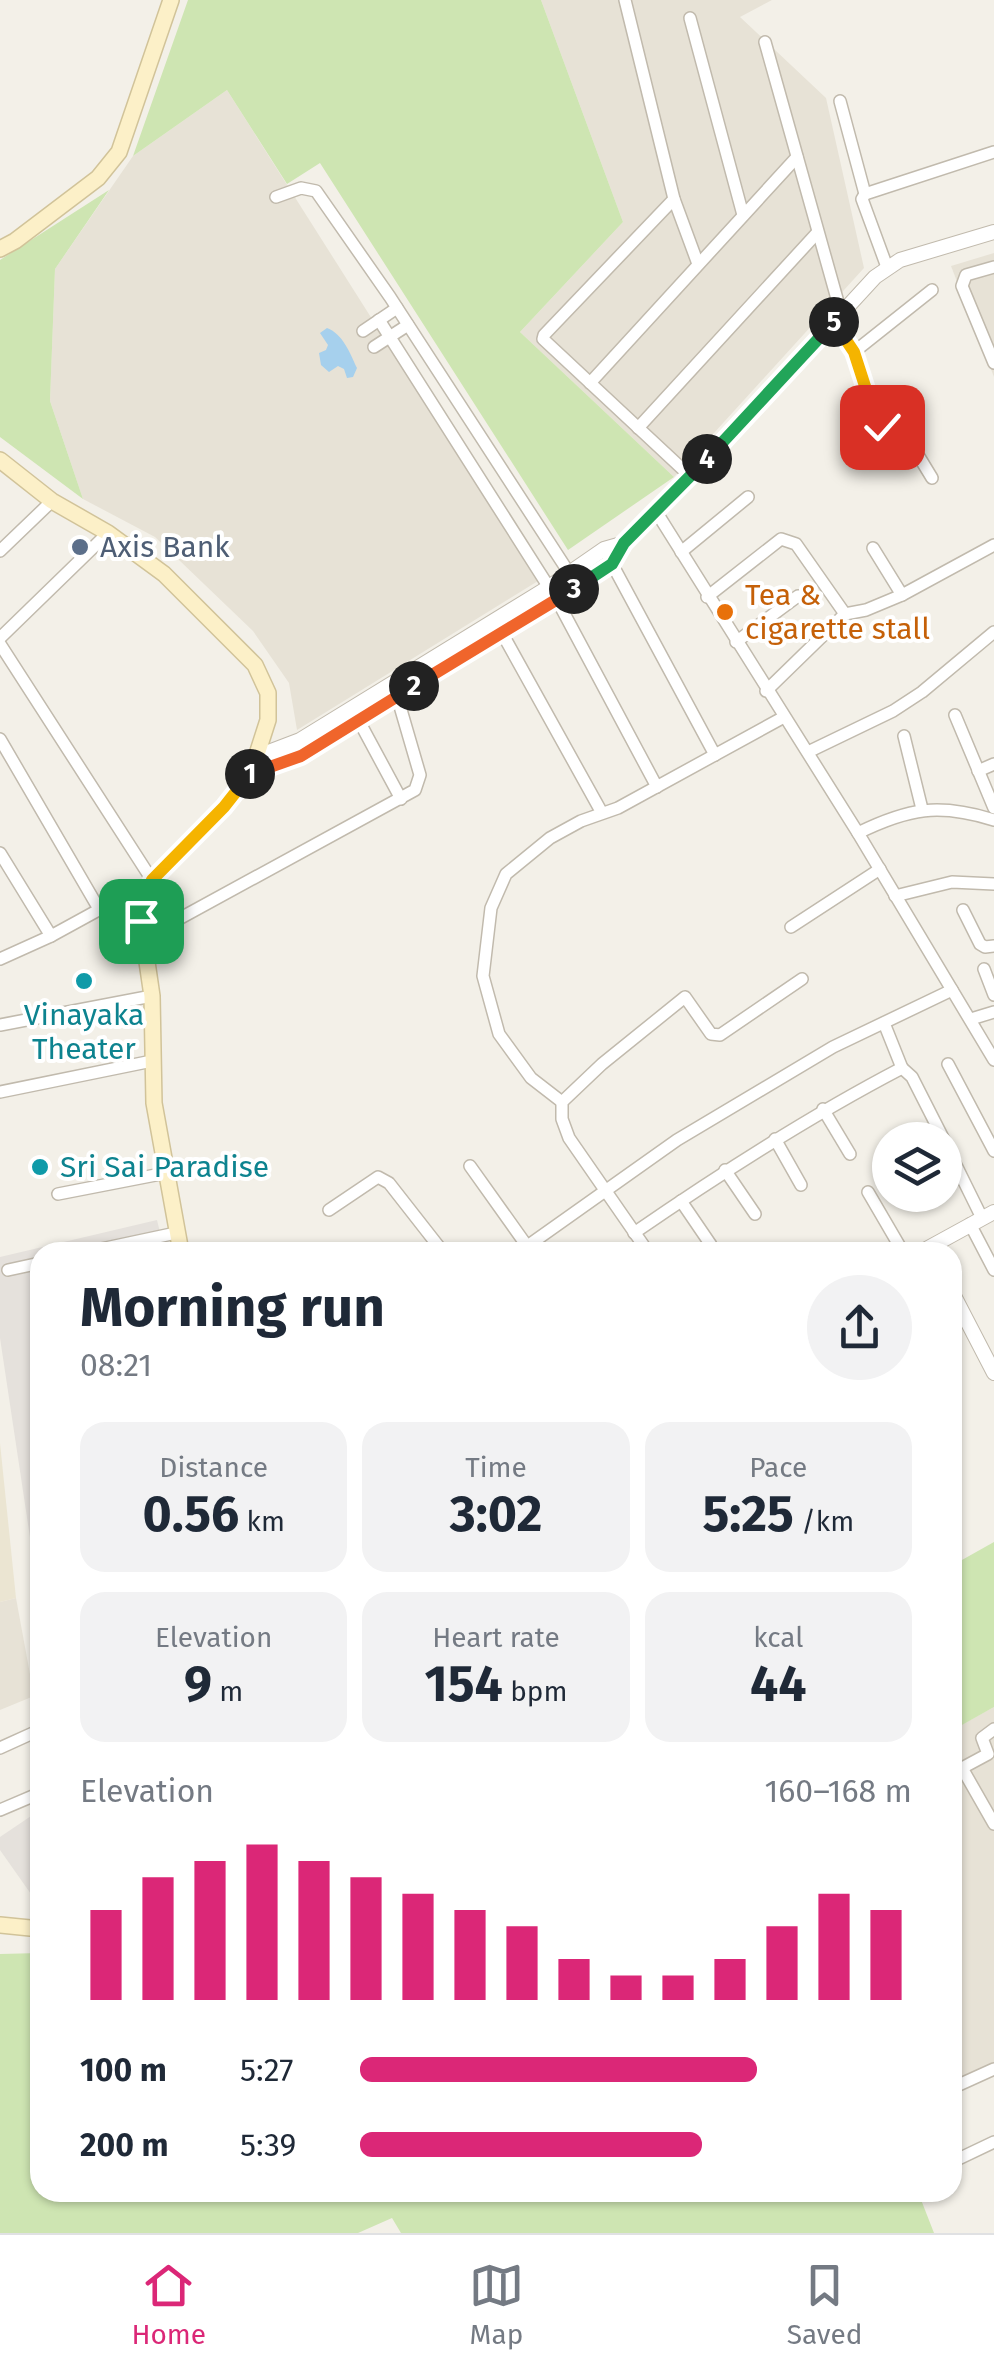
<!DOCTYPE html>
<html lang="en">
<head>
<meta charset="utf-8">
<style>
  body { margin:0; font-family:"Fira Sans",sans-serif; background:#f2f2f3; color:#1f2937; height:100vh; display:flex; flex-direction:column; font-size:38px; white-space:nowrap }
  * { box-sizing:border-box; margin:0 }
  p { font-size:32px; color:#747a83 }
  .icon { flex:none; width:55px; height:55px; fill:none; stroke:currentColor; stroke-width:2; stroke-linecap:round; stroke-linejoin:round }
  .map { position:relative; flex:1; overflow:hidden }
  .side { position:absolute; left:30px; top:1242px; width:932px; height:960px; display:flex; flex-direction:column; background:#fff; border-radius:30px; box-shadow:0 2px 8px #0004 }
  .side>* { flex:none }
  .buttons { position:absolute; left:872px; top:1122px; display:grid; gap:20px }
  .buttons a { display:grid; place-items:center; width:90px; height:90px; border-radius:50%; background:#fff; box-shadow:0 2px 8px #0004; font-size:50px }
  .pin { position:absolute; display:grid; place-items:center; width:85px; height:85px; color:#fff; margin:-42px; border-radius:20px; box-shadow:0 5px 15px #0006 }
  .km { position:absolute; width:50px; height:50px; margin:-25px; border-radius:50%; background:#222; color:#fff; font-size:28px; line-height:50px; text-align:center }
  .round { display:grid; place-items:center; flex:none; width:105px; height:105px; border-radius:52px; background:#f2f2f3 }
  .headline { display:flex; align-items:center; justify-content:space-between; height:170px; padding:0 50px }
  h1 { font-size:55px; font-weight:700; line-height:75px }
  .stats { display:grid; grid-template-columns:repeat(3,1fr); gap:15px; height:170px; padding:10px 50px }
  .stats div { display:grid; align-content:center; border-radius:25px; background:#f2f2f3; text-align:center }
  .stats b { font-size:50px; font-weight:700 }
  .stats small { font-size:28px; font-weight:400 }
  .stats p { font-size:28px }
  .chart { height:280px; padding:20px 50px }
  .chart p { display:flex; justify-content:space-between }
  .chart svg { width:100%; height:180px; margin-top:10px; stroke:#db2777; stroke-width:6 }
  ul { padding:0 50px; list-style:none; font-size:32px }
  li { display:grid; grid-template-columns:160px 120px 1fr; align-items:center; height:75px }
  li i { height:25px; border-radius:12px; background:#db2777 }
  .tabs { display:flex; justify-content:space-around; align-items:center; height:140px; border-top:2px solid #e0e1e3; background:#fff; font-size:28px; color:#747a83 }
  .tabs a { display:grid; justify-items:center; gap:5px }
  .tabs .on { color:#db2777 }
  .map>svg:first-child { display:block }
</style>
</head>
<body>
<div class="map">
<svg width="994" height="2233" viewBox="0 0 994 2233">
  <rect width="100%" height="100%" fill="#f3f0e8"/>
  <!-- residential -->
  <g fill="#e7e2d6">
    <polygon points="541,0 772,0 740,17 826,98 864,268 674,477 520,332 623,222"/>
    <polygon points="227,90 538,581 297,730 289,683 253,631 155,537 83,499 50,401 55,269 133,156"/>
    <polygon points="994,253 994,377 951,266"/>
    <polygon points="16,1598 34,1696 0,1710 0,1602"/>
    <polygon points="994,1707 994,2067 952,2086 952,1730"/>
  </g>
  <!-- industrial -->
  <g fill="#e5e1dc">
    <polygon points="157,1220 165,1252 40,1252 40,1604 0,1338 0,1257"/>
    <polygon points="40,1810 40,1904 38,1904 0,1850 0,1837"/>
  </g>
  <!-- education -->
  <polygon fill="#ebe5d2" points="0,1443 16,1598 0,1602"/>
  <!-- green -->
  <g fill="#cee5b2">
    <polygon points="188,0 541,0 623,222 520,332 674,477 568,550 320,163 287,184 227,90 133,156"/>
    <polygon points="109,190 55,269 50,401 83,499 0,437 0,260"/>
    <polygon points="994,1542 994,1707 953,1730 953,1565"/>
    <polygon points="40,1953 40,2192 918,2192 934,2233 401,2233 392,2218 358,2233 0,2233 0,1954"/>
  </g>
  <!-- water -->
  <path fill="#a6d0ed" d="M327,328C343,334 350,353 357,368L353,377L347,378L344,369L338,366L329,372L321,365L319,353L326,350L328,345L320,333Z"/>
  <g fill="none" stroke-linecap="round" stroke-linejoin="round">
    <!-- minor casing -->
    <g stroke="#c1baad" stroke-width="14">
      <g id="minor">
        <polyline points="625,0 674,199 698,264"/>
        <polyline points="690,18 743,215"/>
        <polyline points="765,42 841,313"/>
        <polyline points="840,101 865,194"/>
        <polyline points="276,197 301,188 316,191 390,297 573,579"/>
        <polyline points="674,199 544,335 543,339 691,477"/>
        <polyline points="887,267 862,199 865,194 994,152"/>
        <polyline points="994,267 966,275 962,286 994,363"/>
        <polyline points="379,320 557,600 657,787"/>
        <polyline points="834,322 854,352 877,421 918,455 932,478"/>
        <polyline points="363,331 397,308"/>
        <polyline points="374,347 408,325"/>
        <polyline points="854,352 932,290"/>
        <polyline points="590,383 797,157"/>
        <polyline points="638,428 817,233"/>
        <polyline points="657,513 858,833 994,1060"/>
        <polyline points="873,548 902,595"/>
        <polyline points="604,549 715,755"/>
        <polyline points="0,551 52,501"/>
        <polyline points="681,552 748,497"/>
        <polyline points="707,597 781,539 796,544 845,614"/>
        <polyline points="502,633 602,813"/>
        <polyline points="0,638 108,533"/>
        <polyline points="736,642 798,596"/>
        <polyline points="0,644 152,880"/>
        <polyline points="766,691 845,614 866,610 902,595 994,545"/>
        <polyline points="955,715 994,808"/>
        <polyline points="359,721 401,799"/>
        <polyline points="904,736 922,809"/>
        <polyline points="0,739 99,909"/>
        <polyline points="808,752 893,711 922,692 994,632"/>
        <polyline points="978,771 994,764"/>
        <path d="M858,833C909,808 939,803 994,820"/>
        <polyline points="0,853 51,936"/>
        <polyline points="895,896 952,882 994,884"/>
        <polyline points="963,910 980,944 985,947 994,946"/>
        <polyline points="791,927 880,869"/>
        <polyline points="144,938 415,790 420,775 397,696"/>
        <polyline points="0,959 51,936 135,890 147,889"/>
        <polyline points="984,969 994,995"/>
        <polyline points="971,1019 994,1012"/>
        <polyline points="884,1023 902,1068"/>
        <polyline points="0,1025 152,996"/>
        <polyline points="948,1064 994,1151"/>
        <polyline points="0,1092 152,1061"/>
        <polyline points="562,1102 531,1078 499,1034 483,976 491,908 506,874 550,838 581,821 618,808 784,717"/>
        <polyline points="823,1109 850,1154"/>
        <polyline points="775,1139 801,1185"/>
        <polyline points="945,1143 982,1218"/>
        <polyline points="470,1166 527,1246"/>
        <polyline points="725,1170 755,1214"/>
        <polyline points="868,1192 903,1252"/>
        <polyline points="58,1194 166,1173"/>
        <polyline points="681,1201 711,1245"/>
        <polyline points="329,1210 378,1177 389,1183 443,1252"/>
        <polyline points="970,1224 994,1270"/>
        <path d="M634,1233C721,1173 808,1117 902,1068L912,1077L944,1140"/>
        <polyline points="87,1252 176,1233"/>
        <polyline points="519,1252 677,1140 833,1047 952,990"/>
        <polyline points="648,1252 569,1138 562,1119 562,1102 602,1064 685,997 711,1034 720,1035 802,979"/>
        <polyline points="8,1270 40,1263"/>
        <polyline points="994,1729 982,1738 988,1754 962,1768 994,1824"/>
        <polyline points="0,1748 33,1733"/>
        <polyline points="0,1810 40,1793"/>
        <polyline points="952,1842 952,1852"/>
        <polyline points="952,2088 994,2069"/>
        <polyline points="952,2162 994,2142"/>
      </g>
    </g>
    <!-- tertiary casing -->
    <g stroke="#c1baad" stroke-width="16">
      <g id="tertiary">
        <polyline points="258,756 300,740 549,587 604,549 625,543"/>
        <polyline points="251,773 301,756 323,744 613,564 625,543 691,477 875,277 900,260 994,232"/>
        <polyline points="921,1252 994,1212"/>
        <polyline points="952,1292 994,1373"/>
      </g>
    </g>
    <!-- secondary casing -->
    <g stroke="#d1c399" stroke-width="18">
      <g id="secondary">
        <polyline points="0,249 15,241 98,178 119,152 171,0"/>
        <polyline points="0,460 52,501 108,533 164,574 255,665 268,693 268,720 251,773 224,807 152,880 142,905 141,921 152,996 154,1103 181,1252"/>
        <polyline points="0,1925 40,1929"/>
      </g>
    </g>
    <!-- minor -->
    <use href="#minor" stroke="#fff" stroke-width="11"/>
    <!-- tertiary -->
    <use href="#tertiary" stroke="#fff" stroke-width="14"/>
    <!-- secondary -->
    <use href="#secondary" stroke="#fcf0c8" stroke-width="15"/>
  </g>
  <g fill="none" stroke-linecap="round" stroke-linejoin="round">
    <!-- split-1 casing -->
    <g stroke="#fff" stroke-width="20">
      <polyline id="split-1" points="141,921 142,905 152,880 224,807 250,774"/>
    </g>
    <!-- split-2 casing -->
    <g stroke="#fff" stroke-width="20">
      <polyline id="split-2" points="250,774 301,756 414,686"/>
    </g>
    <!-- split-3 casing -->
    <g stroke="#fff" stroke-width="20">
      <polyline id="split-3" points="414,686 574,589"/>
    </g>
    <!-- split-4 casing -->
    <g stroke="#fff" stroke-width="20">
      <polyline id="split-4" points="574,589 612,564 624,543 707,459"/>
    </g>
    <!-- split-5 casing -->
    <g stroke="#fff" stroke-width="20">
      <polyline id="split-5" points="707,459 834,322"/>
    </g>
    <!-- split-6 casing -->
    <g stroke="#fff" stroke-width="20">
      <polyline id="split-6" points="834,322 854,352 874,414 882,427"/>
    </g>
    <!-- split-1 -->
    <use href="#split-1" stroke="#f5b400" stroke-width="12"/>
    <!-- split-2 -->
    <use href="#split-2" stroke="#f0652b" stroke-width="12"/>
    <!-- split-3 -->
    <use href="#split-3" stroke="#f0652b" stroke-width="12"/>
    <!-- split-4 -->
    <use href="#split-4" stroke="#22a559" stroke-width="12"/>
    <!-- split-5 -->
    <use href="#split-5" stroke="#22a559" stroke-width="12"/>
    <!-- split-6 -->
    <use href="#split-6" stroke="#f5b400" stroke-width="12"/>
  </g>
  <!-- markers -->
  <circle fill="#5c6f8a" stroke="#fff" stroke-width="4" cx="80" cy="547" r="10"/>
  <circle fill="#e8710a" stroke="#fff" stroke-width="4" cx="725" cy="612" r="10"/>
  <g fill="#0f9aa8" stroke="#fff" stroke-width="4">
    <circle cx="84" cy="981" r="10"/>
    <circle cx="40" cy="1167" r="10"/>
  </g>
  <g text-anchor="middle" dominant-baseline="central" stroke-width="8" stroke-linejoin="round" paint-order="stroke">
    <!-- service labels -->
    <g font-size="30" fill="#4e5e75" stroke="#fff" text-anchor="start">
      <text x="100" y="547">Axis Bank</text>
    </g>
    <!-- food labels -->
    <g font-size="30" fill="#c56008" stroke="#fff" text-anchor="start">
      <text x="745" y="595">Tea &amp;<tspan x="745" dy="34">cigarette stall</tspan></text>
    </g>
    <!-- culture labels -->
    <g font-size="30" fill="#0d838f" stroke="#fff">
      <text x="84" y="1015">Vinayaka<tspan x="84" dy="34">Theater</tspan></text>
      <text x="60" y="1167" text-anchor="start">Sri Sai Paradise</text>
    </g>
  </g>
</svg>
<div class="buttons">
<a><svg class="icon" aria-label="layers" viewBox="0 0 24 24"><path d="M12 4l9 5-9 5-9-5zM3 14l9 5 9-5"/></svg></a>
</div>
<div class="pin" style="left:141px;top:921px;background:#1e9e55"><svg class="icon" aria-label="arrive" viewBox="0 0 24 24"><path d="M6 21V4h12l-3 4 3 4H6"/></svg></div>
<div class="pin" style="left:882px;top:427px;background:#d93025"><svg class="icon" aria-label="check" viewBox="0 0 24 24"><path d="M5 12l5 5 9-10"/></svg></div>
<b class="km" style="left:250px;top:774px">1</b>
<b class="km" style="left:414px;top:686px">2</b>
<b class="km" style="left:574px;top:589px">3</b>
<b class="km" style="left:707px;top:459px">4</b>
<b class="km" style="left:834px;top:322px">5</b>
<section class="side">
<div class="headline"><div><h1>Morning run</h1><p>08:21</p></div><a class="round"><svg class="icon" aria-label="share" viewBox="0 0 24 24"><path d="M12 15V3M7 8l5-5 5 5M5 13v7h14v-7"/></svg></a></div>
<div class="stats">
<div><p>Distance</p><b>0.56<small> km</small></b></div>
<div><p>Time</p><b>3:02</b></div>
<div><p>Pace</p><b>5:25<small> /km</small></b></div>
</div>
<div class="stats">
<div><p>Elevation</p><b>9<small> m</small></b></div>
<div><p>Heart rate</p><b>154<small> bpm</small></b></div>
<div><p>kcal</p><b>44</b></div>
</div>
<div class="chart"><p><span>Elevation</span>160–168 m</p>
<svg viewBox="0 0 160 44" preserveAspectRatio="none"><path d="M5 44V22M15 44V14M25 44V10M35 44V6M45 44V10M55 44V14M65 44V18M75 44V22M85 44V26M95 44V34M105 44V38M115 44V38M125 44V34M135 44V26M145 44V18M155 44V22"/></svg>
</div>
<ul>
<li><b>100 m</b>5:27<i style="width:72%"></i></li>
<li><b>200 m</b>5:39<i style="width:62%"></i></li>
</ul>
</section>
</div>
<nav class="tabs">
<a class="on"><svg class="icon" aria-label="home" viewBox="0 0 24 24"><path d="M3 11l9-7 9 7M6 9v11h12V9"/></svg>Home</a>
<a><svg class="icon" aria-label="map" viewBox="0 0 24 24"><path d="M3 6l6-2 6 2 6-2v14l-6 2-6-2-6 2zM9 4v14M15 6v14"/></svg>Map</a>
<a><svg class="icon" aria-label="saved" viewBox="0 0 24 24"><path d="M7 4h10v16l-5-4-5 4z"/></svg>Saved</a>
</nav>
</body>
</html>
